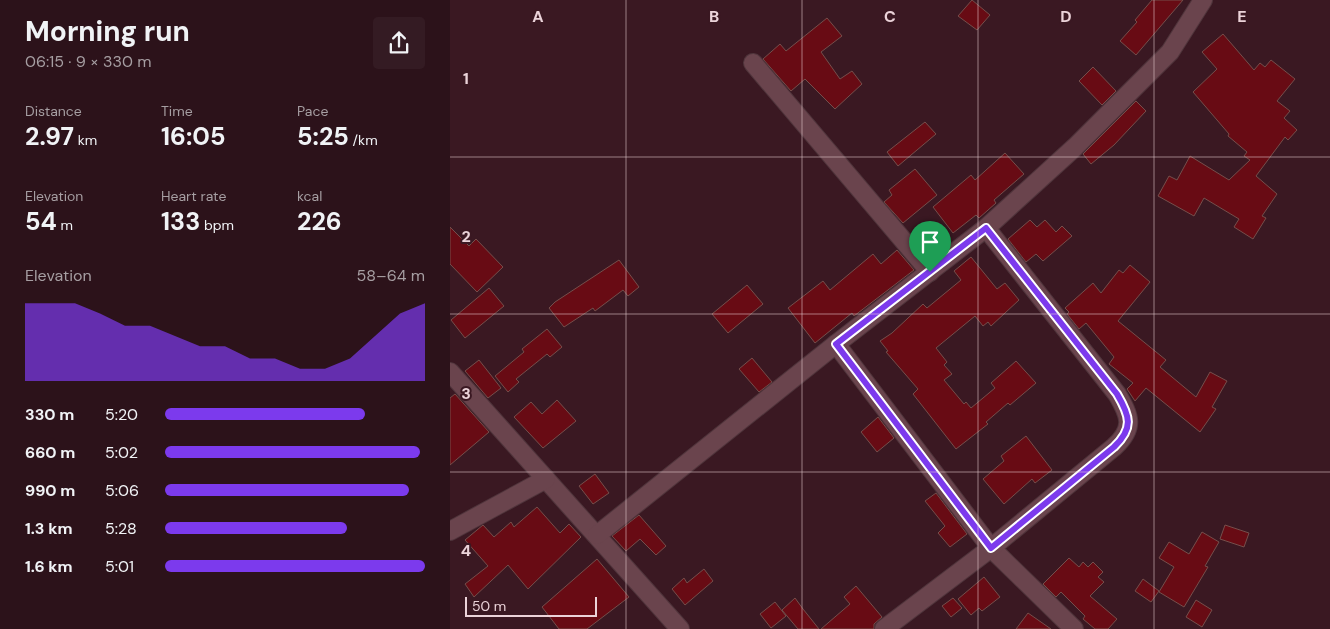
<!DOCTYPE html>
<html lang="en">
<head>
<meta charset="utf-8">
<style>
  body { margin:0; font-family:"DM Sans",sans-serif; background:#341b23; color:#f1f3f6; height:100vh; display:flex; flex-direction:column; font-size:19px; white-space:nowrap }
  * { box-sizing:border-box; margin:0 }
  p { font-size:16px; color:#a69ea2 }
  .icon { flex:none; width:28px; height:28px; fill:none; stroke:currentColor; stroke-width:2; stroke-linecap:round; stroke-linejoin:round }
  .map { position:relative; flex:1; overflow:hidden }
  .drawer { display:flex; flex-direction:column; background:#2c121a; width:450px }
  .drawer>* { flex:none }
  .scale { position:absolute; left:15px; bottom:12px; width:132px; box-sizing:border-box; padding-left:5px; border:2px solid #ebd3d9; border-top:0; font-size:14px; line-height:18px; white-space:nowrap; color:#ebd3d9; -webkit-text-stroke:4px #3a1822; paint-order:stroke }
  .pin { position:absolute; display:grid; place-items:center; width:42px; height:42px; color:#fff; margin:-51px -21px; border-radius:50% 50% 50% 0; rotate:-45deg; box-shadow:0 0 5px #0007 }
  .pin .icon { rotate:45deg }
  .round { display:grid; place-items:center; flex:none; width:52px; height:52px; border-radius:5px; background:#341b23 }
  .summary { display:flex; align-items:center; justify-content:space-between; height:85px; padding:0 25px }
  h1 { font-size:28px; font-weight:700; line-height:38px }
  .metrics { display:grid; grid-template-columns:repeat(3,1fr); gap:8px; height:85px; padding:5px 25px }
  .metrics div { display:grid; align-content:center }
  .metrics b { font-size:25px; font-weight:700 }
  .metrics small { font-size:14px; font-weight:400 }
  .metrics p { font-size:14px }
  .chart { height:140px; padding:10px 25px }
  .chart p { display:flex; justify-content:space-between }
  .chart svg { width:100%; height:90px; margin-top:5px; fill:#7c3aed; opacity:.7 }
  ul { padding:0 25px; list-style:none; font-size:16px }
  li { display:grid; grid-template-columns:80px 60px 1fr; align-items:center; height:38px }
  li i { height:12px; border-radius:6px; background:#7c3aed }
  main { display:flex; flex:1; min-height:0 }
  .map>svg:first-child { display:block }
</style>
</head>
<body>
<main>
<section class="drawer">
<div class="summary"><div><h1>Morning run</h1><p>06:15 · 9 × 330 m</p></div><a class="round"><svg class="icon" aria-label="share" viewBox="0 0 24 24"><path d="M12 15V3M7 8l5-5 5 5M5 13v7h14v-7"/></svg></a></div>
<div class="metrics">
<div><p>Distance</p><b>2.97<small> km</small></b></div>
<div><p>Time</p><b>16:05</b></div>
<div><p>Pace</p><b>5:25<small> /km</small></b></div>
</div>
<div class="metrics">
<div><p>Elevation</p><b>54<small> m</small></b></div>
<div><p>Heart rate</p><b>133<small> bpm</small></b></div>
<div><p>kcal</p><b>226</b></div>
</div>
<div class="chart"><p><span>Elevation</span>58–64 m</p>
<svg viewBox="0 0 160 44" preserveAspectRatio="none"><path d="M0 44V6L10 6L20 6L30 11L40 17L50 17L60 22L70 27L80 27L90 33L100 33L110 38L120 38L130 33L140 22L150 11L160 6V44z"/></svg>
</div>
<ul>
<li><b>330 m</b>5:20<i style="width:77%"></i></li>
<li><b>660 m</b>5:02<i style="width:98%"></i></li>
<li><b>990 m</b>5:06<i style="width:94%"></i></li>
<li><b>1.3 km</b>5:28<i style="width:70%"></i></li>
<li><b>1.6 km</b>5:01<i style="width:100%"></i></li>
</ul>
</section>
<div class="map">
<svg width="880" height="629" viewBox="0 0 880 629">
  <rect width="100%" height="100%" fill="#3a1822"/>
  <!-- building -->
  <g fill="#680b14" stroke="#754e4b">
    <polygon points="522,0 540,15 527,30 508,16"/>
    <polygon points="702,0 733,0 686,55 670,41 687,22 685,20"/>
    <polygon points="377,18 392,36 371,52 390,79 402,71 412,84 385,109 355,79 341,91 313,59 330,44 336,51"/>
    <polygon points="773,34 804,70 810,63 815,67 821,60 845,79 827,101 840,111 834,118 847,130 838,140 835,137 806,176 827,194 812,216 816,218 803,239 784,227 789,219 754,198 744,216 708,196 719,176 727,180 740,156 779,180 800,160 794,156 797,152 778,136 779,134 743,92 767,69 752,52"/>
    <polygon points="643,67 666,91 652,105 629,81"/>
    <polygon points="686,101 696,111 664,145 641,164 633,154"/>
    <polygon points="475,122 486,134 448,166 437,152"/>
    <polygon points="555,153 574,174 544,200 546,203 529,218 526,215 503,233 483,207 521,175 525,180"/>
    <polygon points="465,169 487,195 453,223 434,202 442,195 439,190"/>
    <polygon points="580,220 587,227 595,220 606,232 612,226 622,236 593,261 586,254 576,262 558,239"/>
    <polygon points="0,227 19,246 26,239 53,267 27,292 0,264"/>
    <polygon points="447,250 464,270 404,316 402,313 365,343 338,308 373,281 380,290 423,254 431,264"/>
    <polygon points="521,257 547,289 555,283 569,300 541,326 538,322 533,326 525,316 486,348 497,362 494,365 502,374 494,380 514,404 516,402 521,408 545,388 541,383 566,361 586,383 560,405 558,403 536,422 538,424 506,449 463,394 468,389 436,352 438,351 430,341 442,333 473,304 477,308 511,280 504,271"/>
    <polygon points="169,260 189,287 178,296 173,290 145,311 143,308 114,327 99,308 105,302"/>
    <polygon points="680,265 700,282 668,321 716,360 710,367 746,397 760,372 777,381 762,407 766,409 750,432 696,388 685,401 677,389 683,383 659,364 664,357 636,323 629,329 617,314 619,312 615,308 643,283 651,293 669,270 673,273"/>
    <polygon points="297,285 313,304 278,333 262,314"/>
    <polygon points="39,288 54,306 15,338 1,320"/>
    <polygon points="97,329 112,347 100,357 97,354 66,379 69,382 58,392 45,376 74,352 72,349"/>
    <polygon points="302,358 322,382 309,392 289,369"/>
    <polygon points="29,360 51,388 38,398 15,371"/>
    <polygon points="5,394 39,432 0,465 0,398"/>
    <polygon points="107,400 126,421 93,448 64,417 81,402 92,414"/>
    <polygon points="428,417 444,438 427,452 411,432"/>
    <polygon points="576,436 602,470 585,483 582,479 554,504 533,479 554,461 551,456"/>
    <polygon points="145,474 159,493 143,504 129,486"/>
    <polygon points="486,493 517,534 500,547 488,533 495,526 475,501"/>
    <polygon points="87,507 110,533 119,524 131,537 78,589 58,565 24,597 15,584 38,566 15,540 33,525 44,537 61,522 64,527"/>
    <polygon points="189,515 216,546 206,555 190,539 176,551 162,536"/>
    <polygon points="775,525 799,533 794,547 770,539"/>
    <polygon points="752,532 769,542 755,566 758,567 734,607 709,592 724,567 709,558 719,542 739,554"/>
    <polygon points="619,558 629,567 633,562 638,567 643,562 653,572 648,577 654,582 640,596 667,619 658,629 645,629 633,619 635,616 611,592 606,597 593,584"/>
    <polygon points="147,559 179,597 137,629 109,629 92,607"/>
    <polygon points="254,569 263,581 235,605 222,589 234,578 237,583"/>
    <polygon points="534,577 550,597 532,611 529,608 521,615 508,599"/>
    <polygon points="693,579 709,591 701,602 685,591"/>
    <polygon points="406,586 432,617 424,624 424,629 371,629 400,604 394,597"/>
    <polygon points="345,598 353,609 369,629 348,629 332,610"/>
    <polygon points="503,598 512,608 501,617 492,606"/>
    <polygon points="746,600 762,610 752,627 736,617"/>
    <polygon points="325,602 336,616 321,628 310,614"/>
    <polygon points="578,613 601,629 566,629"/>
  </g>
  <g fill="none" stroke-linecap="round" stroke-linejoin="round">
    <!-- street casing -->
    <g stroke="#50353c" stroke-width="20">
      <g id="street">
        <polyline points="303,63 480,272"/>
        <polyline points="386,344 541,548 624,629"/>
        <polyline points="0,372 230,629"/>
        <polyline points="0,531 96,479"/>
        <polyline points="147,535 386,344 536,228 625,147 720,52 753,0"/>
        <path d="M434,629L541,548L664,447C685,428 680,416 667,394L536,228"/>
      </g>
    </g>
    <!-- street -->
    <use href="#street" stroke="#6a444d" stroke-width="18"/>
  </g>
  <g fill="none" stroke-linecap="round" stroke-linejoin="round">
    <!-- route casing -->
    <g stroke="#fff" stroke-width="10">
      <path id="route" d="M536,228L667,394C680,416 684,428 664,447L541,548L386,344Z"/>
    </g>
    <!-- route -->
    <use href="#route" stroke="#7c3aed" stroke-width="6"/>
  </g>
  <!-- grid -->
  <path fill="none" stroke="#ebd3d9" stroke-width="1" stroke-opacity="0.55" d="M176,0V629M352,0V629M528,0V629M704,0V629M0,157H880M0,314H880M0,472H880"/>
  <g font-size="16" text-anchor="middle" font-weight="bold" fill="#ebd3d9" stroke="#3a1822" stroke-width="4" stroke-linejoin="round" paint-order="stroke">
    <text x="88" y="22">A</text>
    <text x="264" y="22">B</text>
    <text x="440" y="22">C</text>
    <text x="616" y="22">D</text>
    <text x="792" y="22">E</text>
    <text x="16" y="84">1</text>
    <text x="16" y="242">2</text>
    <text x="16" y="399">3</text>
    <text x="16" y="556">4</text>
  </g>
</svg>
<div class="scale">50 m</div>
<div class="pin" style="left:480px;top:272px;background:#1e9e55"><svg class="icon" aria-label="arrive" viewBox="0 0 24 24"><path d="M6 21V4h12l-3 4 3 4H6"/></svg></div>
</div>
</main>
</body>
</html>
